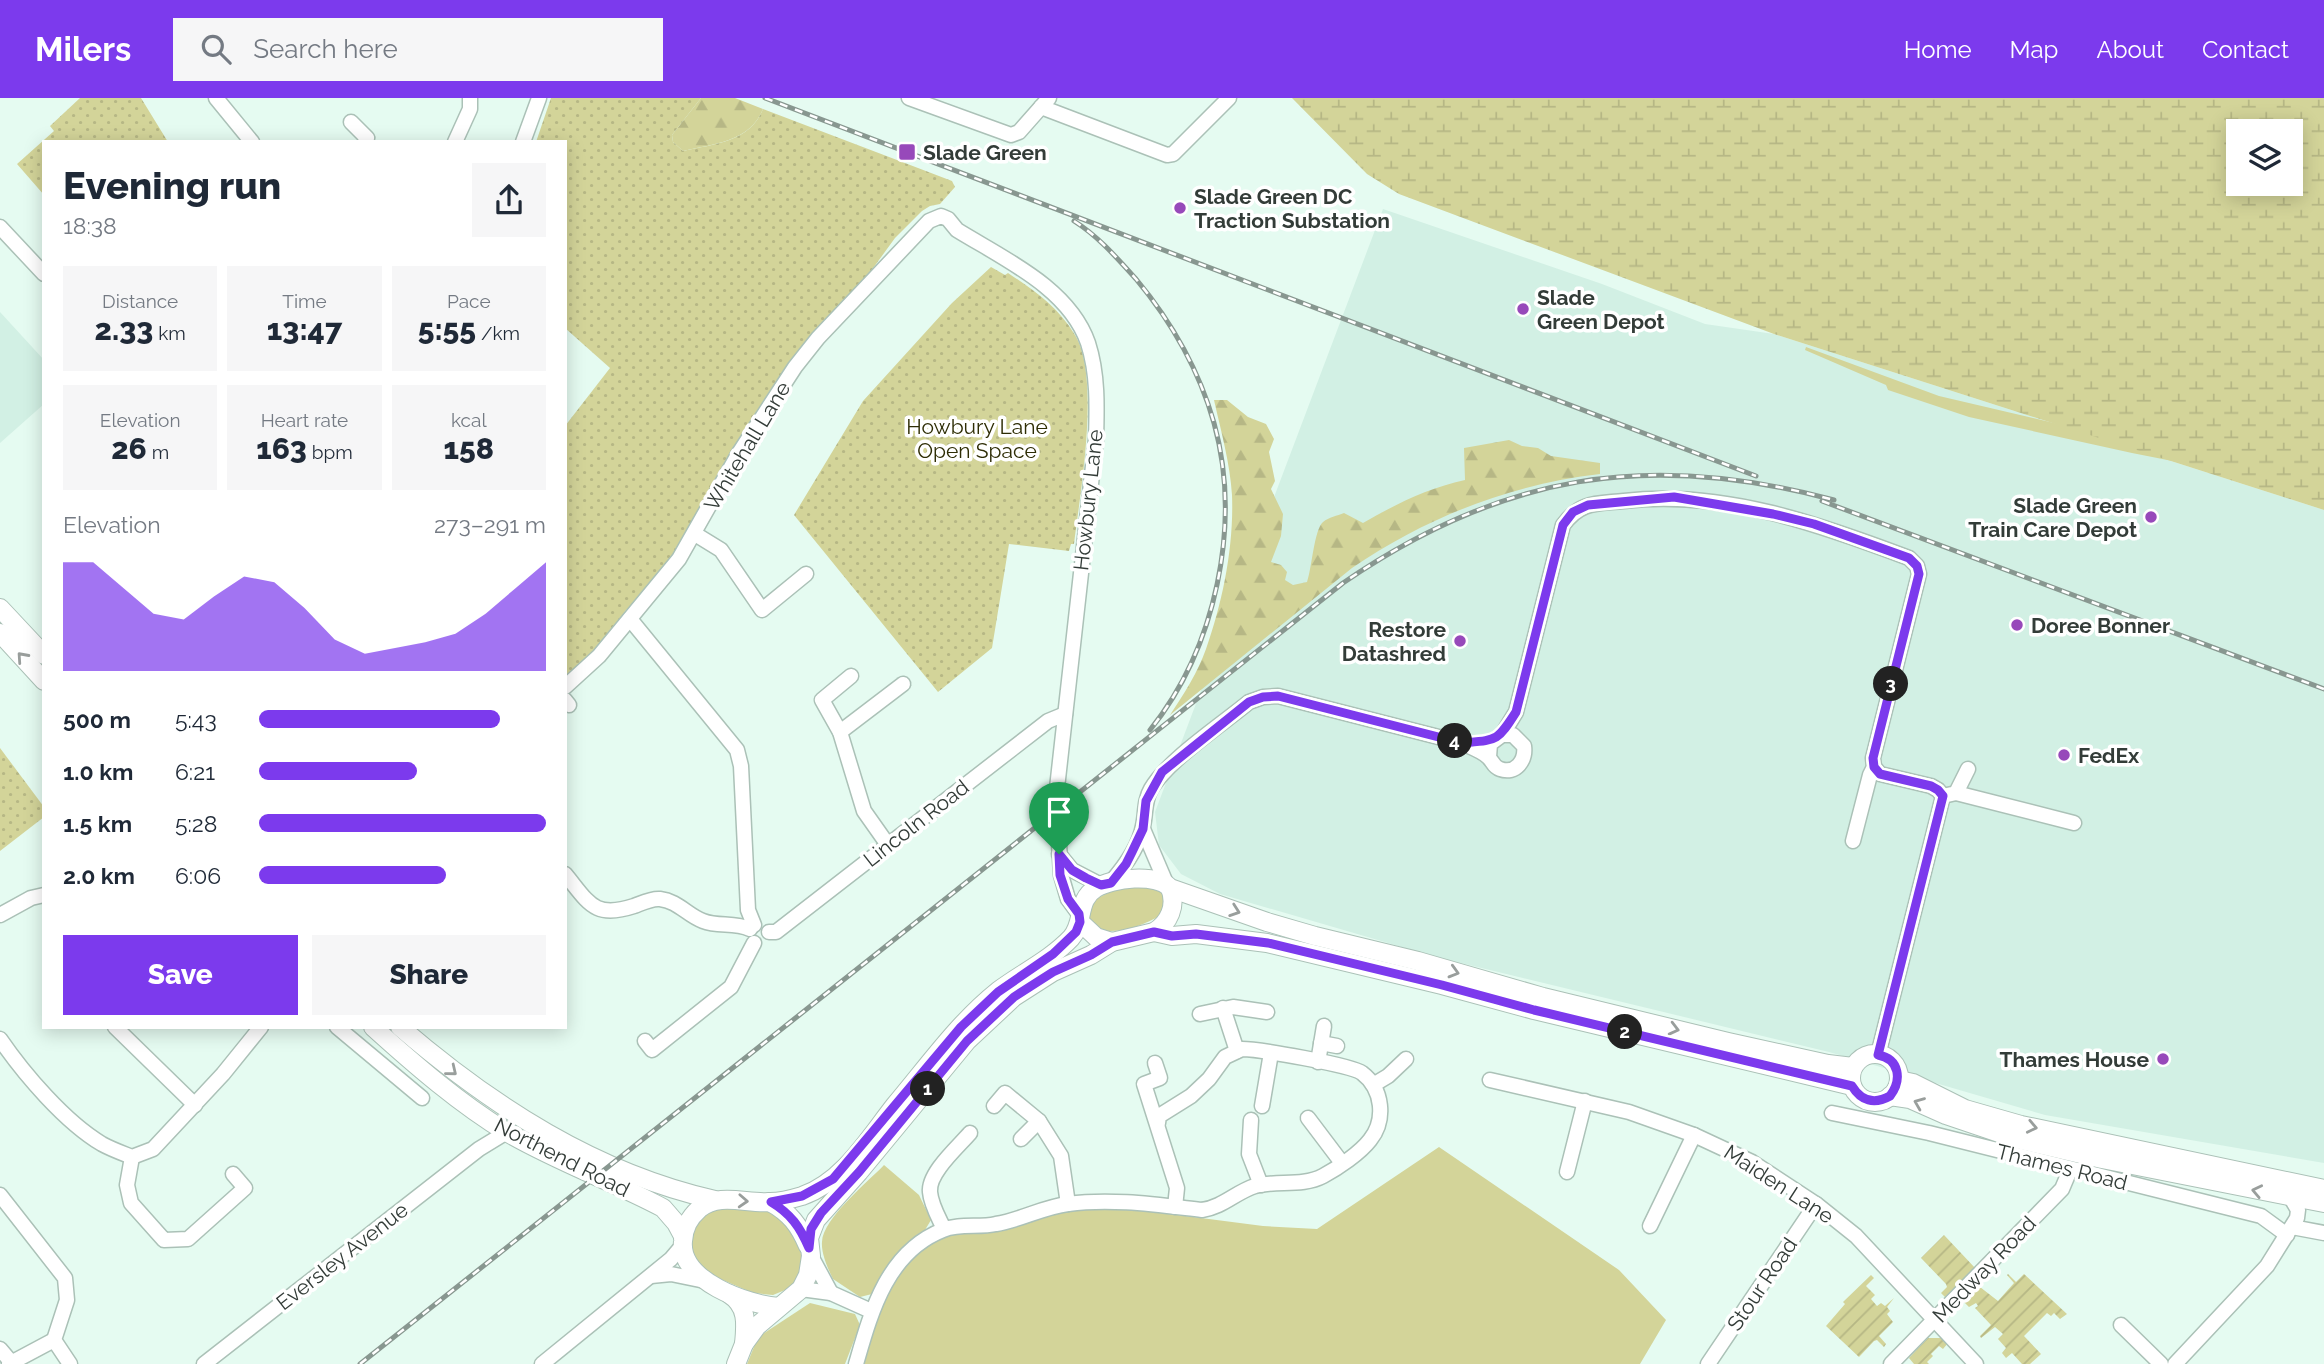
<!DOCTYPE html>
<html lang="en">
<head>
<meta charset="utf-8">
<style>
  body { margin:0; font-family:Raleway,sans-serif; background:#f6f6f7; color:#1f2937; height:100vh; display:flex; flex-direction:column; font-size:26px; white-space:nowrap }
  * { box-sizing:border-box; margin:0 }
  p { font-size:23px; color:#747a83 }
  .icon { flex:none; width:38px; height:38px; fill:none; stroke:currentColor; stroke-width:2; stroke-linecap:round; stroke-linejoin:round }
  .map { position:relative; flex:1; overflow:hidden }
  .panel { position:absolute; left:42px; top:42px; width:525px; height:889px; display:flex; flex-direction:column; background:#fff; border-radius:0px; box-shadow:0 4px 18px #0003 }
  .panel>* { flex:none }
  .buttons { position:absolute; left:2226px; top:21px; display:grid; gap:14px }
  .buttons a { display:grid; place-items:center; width:77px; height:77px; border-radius:0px; background:#fff; box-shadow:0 4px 18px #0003; font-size:35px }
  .pin { position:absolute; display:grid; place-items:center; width:60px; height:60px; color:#fff; margin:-72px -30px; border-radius:50% 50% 50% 0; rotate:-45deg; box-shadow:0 0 7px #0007 }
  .pin .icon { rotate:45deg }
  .km { position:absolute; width:35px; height:35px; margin:-18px; border-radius:50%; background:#222; color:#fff; font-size:19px; line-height:35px; text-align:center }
  .round { display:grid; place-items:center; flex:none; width:74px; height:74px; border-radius:0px; background:#f6f6f7 }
  .headline { display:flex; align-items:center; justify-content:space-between; height:119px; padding:0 21px }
  h1 { font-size:38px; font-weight:800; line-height:52px }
  .stats { display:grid; grid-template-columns:repeat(3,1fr); gap:10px; height:119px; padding:7px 21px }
  .stats div { display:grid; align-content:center; border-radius:0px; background:#f6f6f7; text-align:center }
  .stats b { font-size:30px; font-weight:800 }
  .stats small { font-size:19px; font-weight:400 }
  .stats p { font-size:19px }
  .chart { height:196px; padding:14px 21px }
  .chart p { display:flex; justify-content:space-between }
  .chart svg { width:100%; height:126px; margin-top:7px; fill:#7c3aed; opacity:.7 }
  .button { display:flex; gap:14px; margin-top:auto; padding:14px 21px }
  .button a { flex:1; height:80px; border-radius:0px; background:#7c3aed; color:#fff; font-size:28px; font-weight:800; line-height:80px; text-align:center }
  .button a+a { background:#f6f6f7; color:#1f2937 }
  ul { padding:0 21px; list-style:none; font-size:23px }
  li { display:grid; grid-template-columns:112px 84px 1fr; align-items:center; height:52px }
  li i { height:18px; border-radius:9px; background:#7c3aed }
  header { display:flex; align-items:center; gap:42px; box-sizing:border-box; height:98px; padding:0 35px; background:#7c3aed; color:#fff }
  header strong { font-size:33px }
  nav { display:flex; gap:38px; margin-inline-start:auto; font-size:24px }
  .search { width:490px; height:63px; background:#f6f6f7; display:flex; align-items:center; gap:18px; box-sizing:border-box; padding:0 24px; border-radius:0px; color:#747a83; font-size:26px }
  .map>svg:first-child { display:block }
</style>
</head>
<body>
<header>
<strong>Milers</strong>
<div class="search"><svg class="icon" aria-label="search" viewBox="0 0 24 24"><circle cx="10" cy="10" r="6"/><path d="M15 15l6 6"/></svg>Search here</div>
<nav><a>Home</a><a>Map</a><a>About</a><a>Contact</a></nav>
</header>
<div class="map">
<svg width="2324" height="1266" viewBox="0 0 2324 1266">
  <defs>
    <pattern id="forest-firs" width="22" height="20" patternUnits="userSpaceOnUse" patternTransform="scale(1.75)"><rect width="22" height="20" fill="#d3d499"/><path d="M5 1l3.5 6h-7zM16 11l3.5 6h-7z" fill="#b6b785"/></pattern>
    <pattern id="wetland-marsh" width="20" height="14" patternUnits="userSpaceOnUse" patternTransform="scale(1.75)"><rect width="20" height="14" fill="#d3d499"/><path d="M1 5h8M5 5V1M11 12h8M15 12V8" fill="none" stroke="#b6b785"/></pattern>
    <pattern id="park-dots" width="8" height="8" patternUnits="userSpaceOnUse" patternTransform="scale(1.75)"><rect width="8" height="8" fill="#d3d499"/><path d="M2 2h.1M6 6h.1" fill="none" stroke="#b6b785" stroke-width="1.8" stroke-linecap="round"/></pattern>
    <pattern id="garden-furrows" width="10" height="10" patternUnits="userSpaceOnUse" patternTransform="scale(1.75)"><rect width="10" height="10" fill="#d3d499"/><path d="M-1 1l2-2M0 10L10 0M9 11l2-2" fill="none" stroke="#b6b785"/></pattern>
  </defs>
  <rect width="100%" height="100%" fill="#e5fbf1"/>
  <!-- built -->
  <g fill="#d2f0e4">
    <polygon points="1383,111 1602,186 1705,226 1774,236 2324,412 2324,1065 2045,1017 1829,954 1436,859 1220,796 1181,776 1159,747 1155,714"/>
    <polygon points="0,214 44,262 44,306 0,345"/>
  </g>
  <!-- grass -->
  <g fill="#d3d499">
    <polygon points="1806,249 1939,298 2088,333 2218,372 2132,355 1969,319 1888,292 1886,287 1805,252"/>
    <path d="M1135,787L1160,790L1166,801L1161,817C1143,828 1119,836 1098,832C1068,804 1113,792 1135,787Z"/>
    <polygon points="1439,1049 1619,1172 1666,1222 1640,1266 862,1266 875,1216 901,1171 923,1149 952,1134 1025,1125 1067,1113 1116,1109 1263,1128 1317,1131"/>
    <path d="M884,1067L919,1097L931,1122L925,1132L901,1151L872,1196L860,1199L833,1181C828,1171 821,1155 822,1144C823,1120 868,1084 884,1067Z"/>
    <polygon points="718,1110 769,1112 783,1119 799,1145 802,1162 797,1183 790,1190 773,1197 753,1195 711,1177 694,1161 690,1137 698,1121"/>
    <polygon points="810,1205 855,1216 860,1227 845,1266 747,1266 758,1239"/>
  </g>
  <!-- forest -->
  <g fill="url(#forest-firs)">
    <path d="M701,0H735L763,11C750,44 713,46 683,53L673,44L672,37Z"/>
    <path d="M1214,302H1227L1248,319L1266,326L1274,341L1269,354L1275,383L1271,391L1283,416L1281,438L1271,464L1281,467L1287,474L1285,482L1293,487L1307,484C1312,470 1314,432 1323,424C1329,419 1337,418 1344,415L1363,425C1396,406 1428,390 1465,382L1464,350L1509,342L1522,348L1538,350L1551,358L1600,365V376C1511,386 1425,420 1352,470L1170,617C1184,596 1198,574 1206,551C1223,503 1234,448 1232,397C1230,365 1221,333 1214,302Z"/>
  </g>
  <!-- wetland -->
  <path fill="url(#wetland-marsh)" fill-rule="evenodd" d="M1292,0H2324V412L1774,236L1399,96L1367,76ZM2238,33H2291V86H2238Z"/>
  <!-- park -->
  <g fill="url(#park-dots)">
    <polygon points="80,0 141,0 168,44 44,44 44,97 17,66 54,33 50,28"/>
    <path d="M551,0H701L672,37L673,44L683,53C714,46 750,44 763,11L918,70L952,83L955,89L940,106L930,108L922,113L895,140L863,184L809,242L688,436L656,481L631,511H627L623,516L624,519L575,578L565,585V328L610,270L565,230V44H536Z"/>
    <path d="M991,169L1005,177L1008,175C1035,193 1058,209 1075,237C1101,279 1080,396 1074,446H1071L1069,453L1009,446L992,550L938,594L794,417L863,303L952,205Z"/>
    <polygon points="0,650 44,709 44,719 0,753"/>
  </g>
  <!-- garden -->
  <g fill="url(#garden-furrows)">
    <polygon points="1944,1137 1976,1171 1947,1201 1941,1195 1947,1189 1946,1186 1921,1160"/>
    <polygon points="2008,1176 2016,1184 2024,1176 2067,1216 2060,1221 2054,1215 2051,1218 2047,1215 2024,1238 2041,1256 2030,1266 2022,1266 2012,1255 2006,1260 2002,1255 2006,1250 1998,1241 2003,1236 1995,1229 1981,1240 1980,1238 1991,1227 1975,1210 1978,1208 1976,1205 1969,1209 1964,1204 1980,1189 1998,1203 2014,1185 2007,1177"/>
    <polygon points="1871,1177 1874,1180 1866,1188 1875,1197 1871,1201 1877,1208 1881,1205 1885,1208 1894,1200 1887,1209 1890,1213 1887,1216 1893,1224 1879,1238 1886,1246 1884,1249 1877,1242 1874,1243 1859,1259 1826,1228 1845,1206 1843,1204"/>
    <polygon points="1928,1240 1944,1240 1948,1245 1943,1251 1939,1248 1931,1256 1933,1258 1927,1264 1929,1266 1914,1266 1909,1260"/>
  </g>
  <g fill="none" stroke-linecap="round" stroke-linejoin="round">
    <!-- minor casing -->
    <g stroke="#abc1b7" stroke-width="17">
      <g id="minor">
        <polyline points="216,0 252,44"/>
        <polyline points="909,0 1011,37 1019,34 1049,0"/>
        <polyline points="1041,9 1167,57 1173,56 1229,0"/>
        <polyline points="351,24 367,40 365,44"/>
        <polyline points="455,44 470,11 470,0"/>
        <polyline points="523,44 539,0"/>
        <polyline points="0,129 44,176"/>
        <polyline points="695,436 721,452 762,512 806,476"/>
        <polyline points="630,521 737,652 741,668 748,812 754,827"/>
        <polyline points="851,578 822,602 840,634 864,713 888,747"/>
        <path d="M565,589L599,558L679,461L739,355L795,269L818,240L929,123L941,118L948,121L957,132C1004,161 1069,190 1088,245C1098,276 1097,309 1096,341L1056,699L1061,777L1068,801L1079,816"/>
        <polyline points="565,602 569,607"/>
        <polyline points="840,634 903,586"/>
        <path d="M1502,637L1516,614L1563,427C1581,403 1596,406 1624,403C1721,391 1819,426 1909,460L1917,468L1919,476L1873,660L1874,669L1870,677L1853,743"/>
        <polyline points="1874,669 1880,676 1931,688 1938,692 1943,698 1956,695 1968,671"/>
        <polyline points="1956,695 2074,725"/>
        <polyline points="1143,731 1166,785"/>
        <polyline points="1059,756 1072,772 1101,787"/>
        <path d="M565,776C589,805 594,821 634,808C642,805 652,800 660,801C678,803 687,817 703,823C718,829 734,824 750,831"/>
        <path d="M1111,784C1125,768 1139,749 1143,728C1146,715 1144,703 1151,691C1168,662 1221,627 1249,604L1263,599L1278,598L1462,645C1470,649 1482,653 1488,659C1493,663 1493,669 1500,671C1516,677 1526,662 1524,648L1513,637H1502L1490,646L1489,659"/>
        <polyline points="0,817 31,800 44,797"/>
        <polyline points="769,834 776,834 1048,623 1065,616"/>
        <polyline points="1223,910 1237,953"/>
        <polyline points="1200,916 1233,909 1267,914"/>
        <polyline points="115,929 195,1007"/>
        <polyline points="337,929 422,1000"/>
        <path d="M0,941C24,976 65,1024 102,1046C111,1051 122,1055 132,1059L153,1051L223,976L261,929"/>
        <polyline points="645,943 652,952 731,889 754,845"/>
        <polyline points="1321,945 1337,948"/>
        <polyline points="1878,957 1943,698"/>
        <polyline points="1318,964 1324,928"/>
        <polyline points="1155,965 1160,980 1144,986 1177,1090 1175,1109"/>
        <polyline points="1490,982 1629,1014 1694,1037 1752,1064 1816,1106 1856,1138 1976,1266"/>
        <polyline points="1373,987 1388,978 1406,961"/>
        <polyline points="994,1008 1005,995 1039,1023 1061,1058 1068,1106"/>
        <polyline points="1262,1008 1271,955"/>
        <polyline points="1832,1015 1929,1035 2261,1118 2287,1137"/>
        <polyline points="1308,1020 1342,1065"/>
        <polyline points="1251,1022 1249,1056 1261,1087"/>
        <polyline points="1021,1041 1039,1023"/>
        <polyline points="132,1059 127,1087 131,1105 164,1142 188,1141 245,1090 233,1076"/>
        <polyline points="1567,1074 1585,1003"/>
        <polyline points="0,1097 65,1180 67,1202 54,1242 70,1266"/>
        <polyline points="1650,1128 1694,1037"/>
        <polyline points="2292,1129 2324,1135"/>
        <path d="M944,1131C939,1120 931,1107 930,1094C928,1075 958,1049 970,1035"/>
        <polyline points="811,1158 831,1195"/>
        <polyline points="651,1178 671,1176 705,1183"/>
        <polyline points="801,1191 831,1195 871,1213"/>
        <polyline points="2121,1227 2161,1266"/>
        <polyline points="0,1251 11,1264"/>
        <polyline points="9,1266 54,1242"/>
        <polyline points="204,1266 479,1051 507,1034"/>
        <polyline points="542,1266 671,1161 682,1148"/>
        <path d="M856,1266C871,1214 887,1154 943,1132C960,1125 979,1130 996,1126C1021,1122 1043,1109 1068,1106C1112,1100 1158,1107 1202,1112C1223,1109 1236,1094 1255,1088C1277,1082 1302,1089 1323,1078C1338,1070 1360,1055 1370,1042C1386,1022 1383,991 1362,975C1351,967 1258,951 1242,951L1225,959L1209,981L1191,998L1159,1018L1158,1025"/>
        <polyline points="1708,1266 1816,1106"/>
        <polyline points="1891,1266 2062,1091 2070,1072"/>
        <polyline points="2175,1266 2267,1168 2297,1120 2298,1112 2291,1100"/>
      </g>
    </g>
    <!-- major casing -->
    <g stroke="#abc1b7" stroke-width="20">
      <g id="major">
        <polyline points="0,510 44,557"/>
        <polyline points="0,535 44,583"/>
        <polyline points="1080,824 1096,839 1112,844"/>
        <polyline points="1154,834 1172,838 1196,836 1267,845 1442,887 1534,912 1852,988"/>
        <path d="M373,929C415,967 460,1006 508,1035C558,1064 612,1083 663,1110L676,1125L683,1138"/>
        <path d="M400,929C492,1008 595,1075 715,1102"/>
        <circle cx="1875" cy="980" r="24"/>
        <polyline points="1899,982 1913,985 1965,1011 2021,1027 2324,1091"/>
        <polyline points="1890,998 1910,1001 1946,1017 2017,1041 2102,1061 2324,1105"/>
        <path d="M770,1104C790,1115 799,1127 808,1148"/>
        <path d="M729,1196C748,1208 746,1226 744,1246"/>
        <path d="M779,1209C748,1207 679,1183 683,1143C684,1129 689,1120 699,1111C719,1094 746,1106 770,1104C780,1104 792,1101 802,1098C843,1084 869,1040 895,1007C928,968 958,925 998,893C1022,875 1050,862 1071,840C1085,825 1076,802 1096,790C1112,780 1157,775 1170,790L1267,824L1315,838L1418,863L1543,899L1728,944L1828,966L1853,969"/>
        <path d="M736,1266L744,1246L757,1228L801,1191L808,1177L811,1158L809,1140L816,1122L859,1074L967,943L1014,899L1053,874L1091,857L1112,844L1154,834C1169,825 1177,808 1170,790"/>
      </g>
    </g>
    <!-- minor -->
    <use href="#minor" stroke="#fff" stroke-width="14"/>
    <!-- major -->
    <use href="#major" stroke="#fff" stroke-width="18"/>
    <!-- rail casing -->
    <g stroke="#889790" stroke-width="5">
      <g id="rail">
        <polyline points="765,0 1756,378"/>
        <path d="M1074,123C1098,138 1117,160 1136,181C1171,223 1199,272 1214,325C1242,426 1216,550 1150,632"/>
        <polyline points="1822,403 2324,591"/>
        <path d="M360,1266L1343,485C1502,376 1648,352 1834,402"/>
      </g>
    </g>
    <!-- rail -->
    <use href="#rail" stroke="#fff" stroke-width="2.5" stroke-dasharray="8" stroke-linecap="butt"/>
  </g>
  <!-- one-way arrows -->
  <defs><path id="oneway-chevron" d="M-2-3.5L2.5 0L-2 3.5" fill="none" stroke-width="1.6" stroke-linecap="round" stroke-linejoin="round" transform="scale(1.75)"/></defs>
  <g stroke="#999e9c">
    <use href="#oneway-chevron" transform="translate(22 559) rotate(-132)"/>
    <use href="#oneway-chevron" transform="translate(1235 813) rotate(19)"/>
    <use href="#oneway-chevron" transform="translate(1454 874) rotate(16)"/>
    <use href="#oneway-chevron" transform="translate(1674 931) rotate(14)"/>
    <use href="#oneway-chevron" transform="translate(452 973) rotate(39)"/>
    <use href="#oneway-chevron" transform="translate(1919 1005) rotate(-158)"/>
    <use href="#oneway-chevron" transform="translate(2032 1029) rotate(12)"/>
    <use href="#oneway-chevron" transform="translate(2257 1093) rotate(-168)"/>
    <use href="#oneway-chevron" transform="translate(743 1103) rotate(3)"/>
  </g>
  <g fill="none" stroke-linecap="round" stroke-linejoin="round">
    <!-- route casing -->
    <g stroke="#fff" stroke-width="14">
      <path id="route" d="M1674,399L1773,416L1814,426L1909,460L1917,468L1919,476L1873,660L1874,669L1880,676L1931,688L1938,692L1943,698L1878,957C1900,961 1902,982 1890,998C1874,1007 1861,1003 1852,988L1534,912L1442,887L1268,845L1196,836L1172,838L1154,834L1112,844L1091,857L1053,874L1014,899L999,913L967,943L859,1074L821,1115L811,1131L809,1150C800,1129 791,1116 771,1104L802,1098L833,1081L961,929L998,894L1053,856L1076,834L1080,824L1079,816L1068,801L1060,777L1059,756L1072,772L1086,780L1101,787L1111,785L1126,766L1132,754L1143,731L1146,703L1162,674L1249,604L1263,599L1278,598L1462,645C1497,642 1497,644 1516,614L1563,427L1573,414L1588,407Z"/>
    </g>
    <!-- route -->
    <use href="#route" stroke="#7c3aed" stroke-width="9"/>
  </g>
  <!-- markers -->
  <g fill="#9749ba" stroke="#fff" stroke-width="2.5">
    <rect x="898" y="45" width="18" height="18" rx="3.5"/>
    <circle cx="1180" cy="110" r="7"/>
    <circle cx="1523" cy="211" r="7"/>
    <circle cx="2151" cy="419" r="7"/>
    <circle cx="2017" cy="527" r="7"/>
    <circle cx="1460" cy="543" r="7"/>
    <circle cx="2064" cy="657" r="7"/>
    <circle cx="2163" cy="961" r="7"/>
  </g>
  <g text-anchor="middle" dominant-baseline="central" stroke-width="7" stroke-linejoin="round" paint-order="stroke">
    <!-- poi labels -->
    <g font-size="21" font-weight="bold" fill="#333c38" stroke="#fff" text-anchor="start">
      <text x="923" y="54">Slade Green</text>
      <text x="1194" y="98">Slade Green DC<tspan x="1194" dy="24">Traction Substation</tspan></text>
      <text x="1537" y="199">Slade<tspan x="1537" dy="24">Green Depot</tspan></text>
      <text x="2137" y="407" text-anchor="end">Slade Green<tspan x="2137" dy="24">Train Care Depot</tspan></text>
      <text x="2031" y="527">Doree Bonner</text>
      <text x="1446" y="531" text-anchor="end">Restore<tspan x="1446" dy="24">Datashred</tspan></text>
      <text x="2078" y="657">FedEx</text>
      <text x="2149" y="961" text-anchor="end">Thames House</text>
    </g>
    <!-- park labels -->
    <g font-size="21" fill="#2e2d05" stroke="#fff">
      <text x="977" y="328">Howbury Lane<tspan x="977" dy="24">Open Space</tspan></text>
    </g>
    <!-- street labels -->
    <g font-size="21" fill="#333c38" stroke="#fff">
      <text transform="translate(747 348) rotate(-59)">Whitehall Lane</text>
      <text transform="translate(1088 402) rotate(-84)">Howbury Lane</text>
      <text transform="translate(916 725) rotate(-38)">Lincoln Road</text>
      <text transform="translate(562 1059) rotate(27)">Northend Road</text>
      <text transform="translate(2062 1069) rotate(14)">Thames Road</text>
      <text transform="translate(1779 1086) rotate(33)">Maiden Lane</text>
      <text transform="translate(342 1158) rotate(-38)">Eversley Avenue</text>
      <text transform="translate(1984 1171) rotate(-46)">Medway Road</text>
      <text transform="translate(1762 1186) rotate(-56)">Stour Road</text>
    </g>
  </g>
</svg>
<div class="buttons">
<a><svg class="icon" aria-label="layers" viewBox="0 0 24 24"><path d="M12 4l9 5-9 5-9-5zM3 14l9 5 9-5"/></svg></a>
</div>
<div class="pin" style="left:1059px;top:756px;background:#1e9e55"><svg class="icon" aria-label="arrive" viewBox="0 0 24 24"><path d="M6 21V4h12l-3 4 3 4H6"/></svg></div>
<b class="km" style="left:928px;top:991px">1</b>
<b class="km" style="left:1625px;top:934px">2</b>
<b class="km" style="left:1891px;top:586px">3</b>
<b class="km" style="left:1455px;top:643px">4</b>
<section class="panel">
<div class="headline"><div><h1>Evening run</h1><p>18:38</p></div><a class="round"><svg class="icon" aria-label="share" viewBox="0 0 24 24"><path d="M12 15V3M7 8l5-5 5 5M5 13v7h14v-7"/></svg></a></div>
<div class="stats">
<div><p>Distance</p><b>2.33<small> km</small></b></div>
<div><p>Time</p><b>13:47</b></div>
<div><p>Pace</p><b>5:55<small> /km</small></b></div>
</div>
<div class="stats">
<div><p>Elevation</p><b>26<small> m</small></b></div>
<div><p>Heart rate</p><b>163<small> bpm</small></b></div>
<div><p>kcal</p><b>158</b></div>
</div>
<div class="chart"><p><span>Elevation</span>273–291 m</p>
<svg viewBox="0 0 160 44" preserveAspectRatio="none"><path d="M0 44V6L10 6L20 15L30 24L40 26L50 18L60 11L70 13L80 22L90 33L100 38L110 36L120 34L130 31L140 24L150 15L160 6V44z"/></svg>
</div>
<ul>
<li><b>500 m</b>5:43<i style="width:84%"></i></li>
<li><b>1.0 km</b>6:21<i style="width:55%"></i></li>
<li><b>1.5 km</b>5:28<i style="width:100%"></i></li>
<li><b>2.0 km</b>6:06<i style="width:65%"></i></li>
</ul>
<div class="button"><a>Save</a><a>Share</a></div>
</section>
</div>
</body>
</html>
